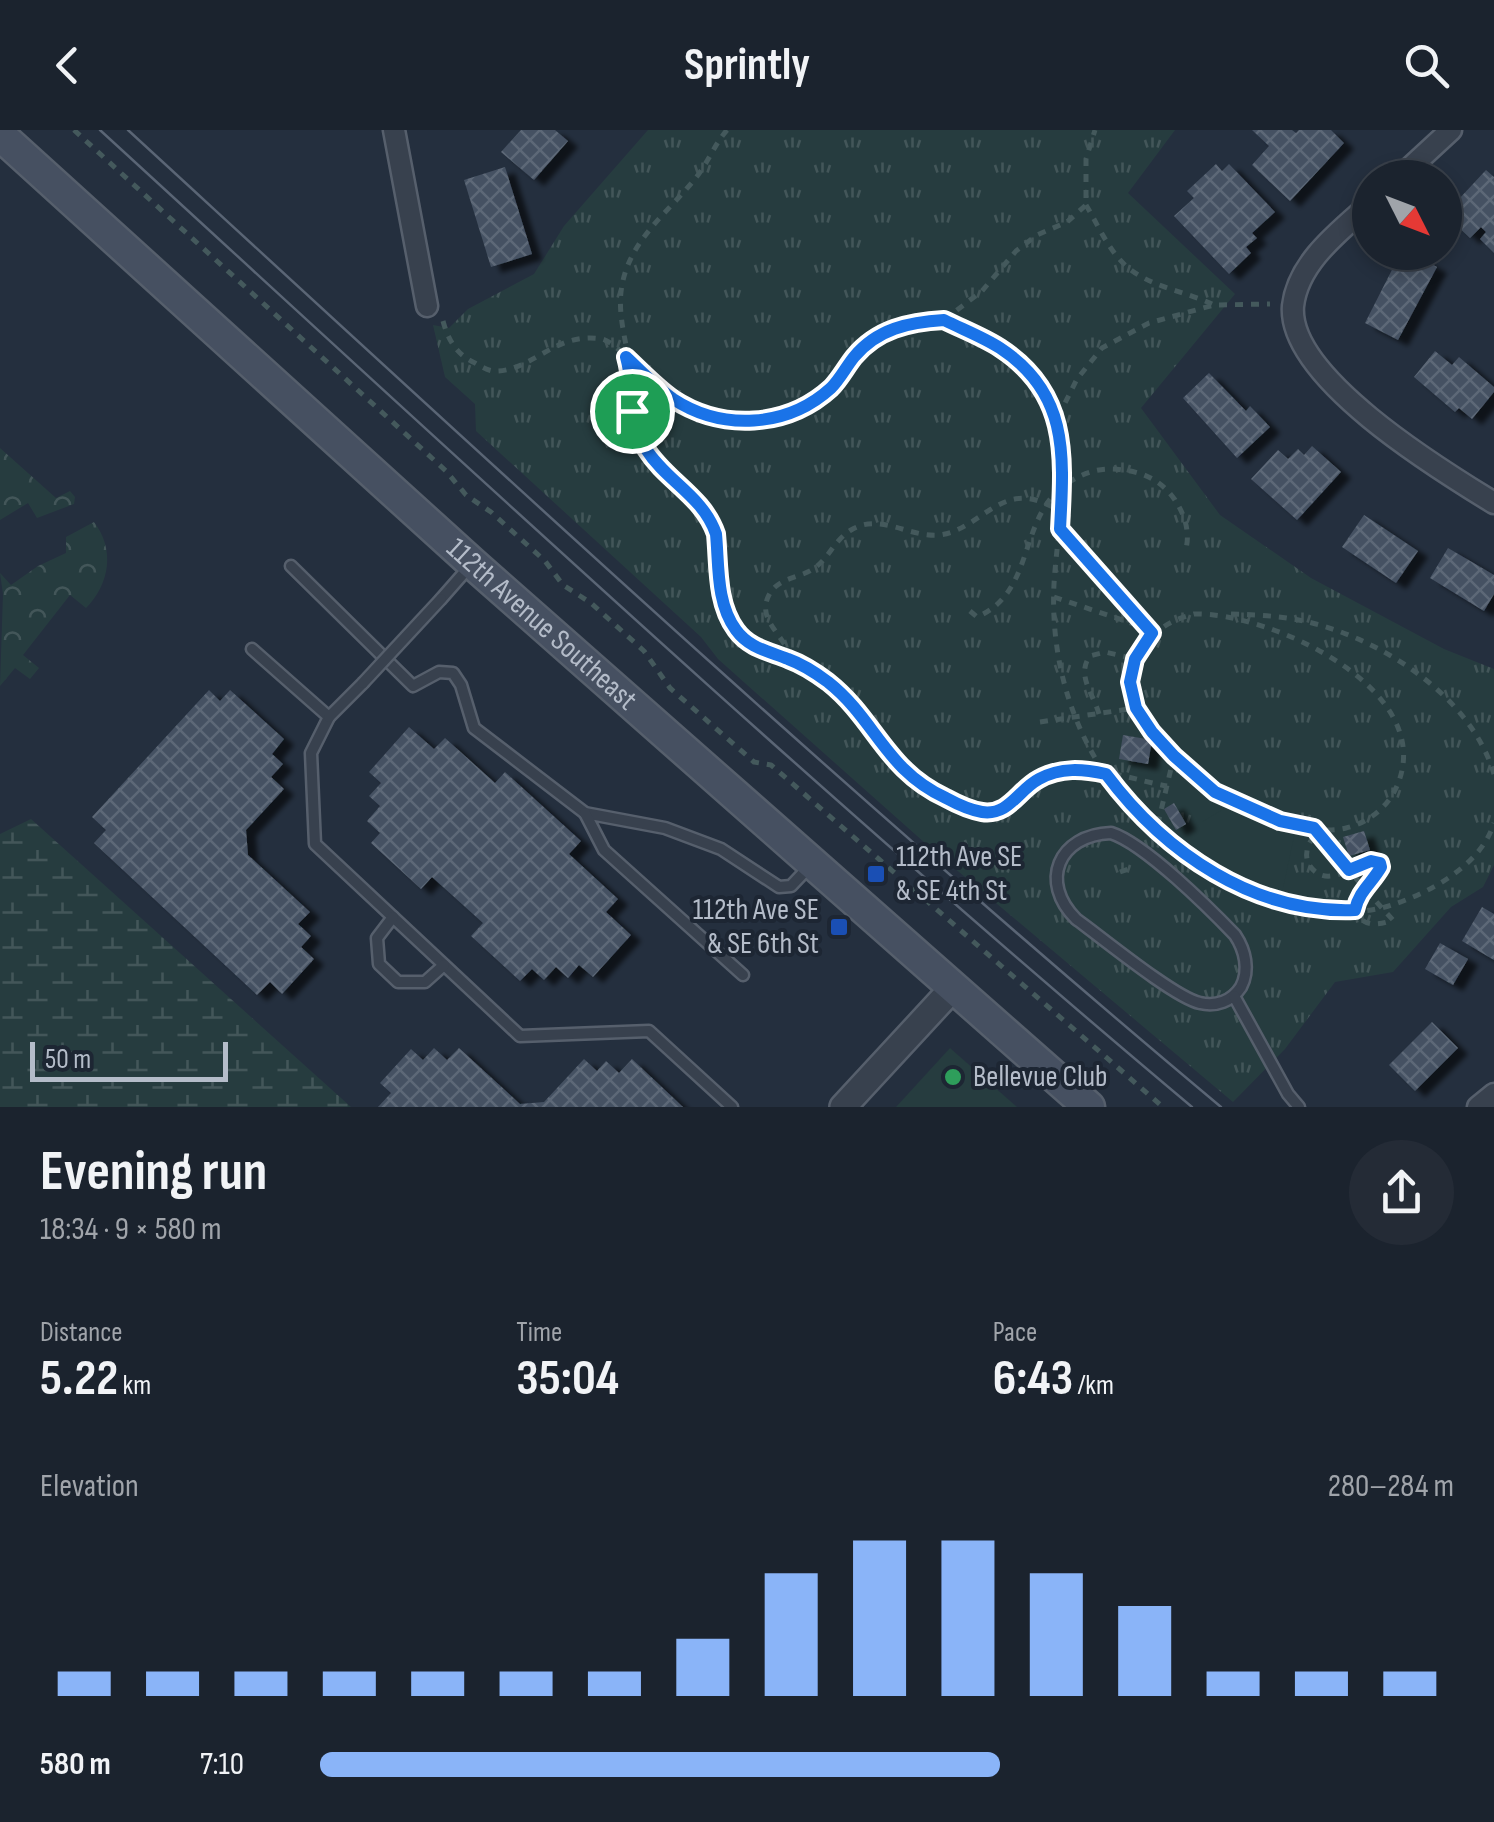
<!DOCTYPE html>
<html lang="en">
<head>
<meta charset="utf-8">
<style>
  body { margin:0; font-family:"Sofia Sans Condensed",sans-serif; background:#242b36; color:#f1f3f6; height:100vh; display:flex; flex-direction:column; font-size:38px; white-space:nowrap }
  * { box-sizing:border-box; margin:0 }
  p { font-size:32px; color:#a0a4aa }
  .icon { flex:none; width:55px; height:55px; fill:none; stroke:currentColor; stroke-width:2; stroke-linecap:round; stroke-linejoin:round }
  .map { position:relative; height:977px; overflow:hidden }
  .side { display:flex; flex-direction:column; background:#1b232e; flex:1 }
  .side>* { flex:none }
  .needle { width:65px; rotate:132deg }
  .fabs { position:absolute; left:1352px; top:30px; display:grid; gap:20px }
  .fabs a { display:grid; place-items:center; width:110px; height:110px; border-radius:50%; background:#1b232e; box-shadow:0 5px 15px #0003,0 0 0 2px #39404a; font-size:50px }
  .scale { position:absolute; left:30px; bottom:25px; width:198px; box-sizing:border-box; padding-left:10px; border:5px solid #b4bcc9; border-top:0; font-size:28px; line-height:35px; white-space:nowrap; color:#b4bcc9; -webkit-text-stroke:8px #1d2633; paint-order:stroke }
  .pin { position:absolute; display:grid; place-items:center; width:85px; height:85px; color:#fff; margin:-42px; border:5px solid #fff; border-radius:50%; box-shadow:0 2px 10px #0007 }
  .round { display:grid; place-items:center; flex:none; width:105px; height:105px; border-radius:52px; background:#242b36 }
  .head { display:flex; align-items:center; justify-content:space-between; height:170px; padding:0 40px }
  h1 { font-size:55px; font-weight:700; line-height:75px }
  .figures { display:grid; grid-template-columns:repeat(3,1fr); gap:15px; height:170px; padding:10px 40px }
  .figures div { display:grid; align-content:center }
  .figures b { font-size:50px; font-weight:700 }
  .figures small { font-size:28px; font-weight:400 }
  .figures p { font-size:28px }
  .chart { height:280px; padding:20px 40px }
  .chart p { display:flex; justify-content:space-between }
  .chart svg { width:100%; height:180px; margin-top:10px; stroke:#8ab4f8; stroke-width:6 }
  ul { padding:0 40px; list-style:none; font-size:32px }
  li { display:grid; grid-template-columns:160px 120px 1fr; align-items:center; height:75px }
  li i { height:25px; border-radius:12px; background:#8ab4f8 }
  header { display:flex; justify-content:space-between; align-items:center; height:130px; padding:0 40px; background:#1b232e; font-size:45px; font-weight:700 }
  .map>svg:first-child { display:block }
</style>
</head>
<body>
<header><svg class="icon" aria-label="back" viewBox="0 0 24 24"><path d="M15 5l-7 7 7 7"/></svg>Sprintly<svg class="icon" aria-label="search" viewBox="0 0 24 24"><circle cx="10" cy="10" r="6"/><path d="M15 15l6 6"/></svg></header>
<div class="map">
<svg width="1494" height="977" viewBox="0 0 1494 977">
  <defs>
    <pattern id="forest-crowns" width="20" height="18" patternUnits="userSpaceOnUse" patternTransform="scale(2.5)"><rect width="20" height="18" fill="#263c3f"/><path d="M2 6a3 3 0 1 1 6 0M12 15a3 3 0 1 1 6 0" fill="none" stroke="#435659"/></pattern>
    <pattern id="wetland-marsh" width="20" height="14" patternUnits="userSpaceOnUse" patternTransform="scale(2.5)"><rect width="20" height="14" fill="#263c3f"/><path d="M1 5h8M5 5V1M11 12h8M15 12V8" fill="none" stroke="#435659"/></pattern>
    <pattern id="park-tufts" width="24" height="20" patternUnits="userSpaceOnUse" patternTransform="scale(2.5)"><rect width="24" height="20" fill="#263c3f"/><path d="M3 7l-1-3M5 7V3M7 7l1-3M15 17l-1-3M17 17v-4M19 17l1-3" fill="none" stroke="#435659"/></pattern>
    <pattern id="building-cross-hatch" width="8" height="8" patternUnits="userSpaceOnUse" patternTransform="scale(2.5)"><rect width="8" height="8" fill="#455162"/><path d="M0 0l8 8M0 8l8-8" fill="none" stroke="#5d6877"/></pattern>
    <filter id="shadow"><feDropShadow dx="10" dy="6" stdDeviation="2.5" flood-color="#0009"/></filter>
  </defs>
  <rect width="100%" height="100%" fill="#242f3e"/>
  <!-- forest -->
  <g fill="url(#forest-crowns)">
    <polygon points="0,318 56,368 70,361 75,367 74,374 37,388 28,373 0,390"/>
    <path d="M94,392C115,419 110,454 86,478L70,465L23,525L39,538L30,549L15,538L0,556L3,464L0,443L11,455L38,436L66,423V407Z"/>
  </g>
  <!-- wetland -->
  <polygon fill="url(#wetland-marsh)" points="31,689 351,977 0,977 0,704"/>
  <!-- park -->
  <polygon fill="url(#park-tufts)" points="648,0 1175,0 1128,63 1235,164 1141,278 1220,385 1311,448 1444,519 1494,539 1494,735 1483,757 1451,777 1393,842 1335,852 1285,919 1233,972 934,721 718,529 701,507 476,301 475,274 445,247 433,195 449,198 468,179 534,144 564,96"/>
  <!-- garden -->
  <g fill="#263c3f">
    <polygon points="1230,675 1295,702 1282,763 1239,748 1202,726 1202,692"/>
    <polygon points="950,918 1017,977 896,977"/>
  </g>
  <!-- building -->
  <g fill="url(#building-cross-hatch)" filter="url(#shadow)">
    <polygon points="521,0 555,0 568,11 534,50 501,22"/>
    <polygon points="1252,0 1292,0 1296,3 1299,0 1331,0 1344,13 1290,71 1252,35 1269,16"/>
    <polygon points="1216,34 1222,41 1229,34 1275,82 1252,103 1257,108 1246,117 1251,123 1229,144 1174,86 1194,68 1187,61"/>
    <polygon points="505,37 532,124 491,137 464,50"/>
    <polygon points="1486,40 1494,47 1494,123 1480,109 1486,102 1481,97 1470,108 1445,84"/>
    <polygon points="1401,122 1409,122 1437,137 1398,210 1365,193"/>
    <polygon points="1435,221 1452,235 1459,227 1494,257 1494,262 1472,289 1459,278 1455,282 1414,247"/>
    <polygon points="1209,243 1246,281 1250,276 1270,297 1237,328 1183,268"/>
    <polygon points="1312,316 1341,342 1297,390 1251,349 1278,320 1288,329 1298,319 1304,325"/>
    <polygon points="1364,385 1418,421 1396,453 1342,417"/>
    <polygon points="1448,418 1494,445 1494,464 1484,481 1430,448"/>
    <polygon points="209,560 220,571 230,560 284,609 272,624 283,634 271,647 284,659 246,700 248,725 310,782 298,794 311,806 301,817 314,829 282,864 270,852 257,865 94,713 106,700 92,687"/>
    <polygon points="409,597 434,619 445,608 495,653 505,642 581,711 569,724 618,769 606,782 631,805 593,847 579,835 568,848 556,837 544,850 532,839 520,851 471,806 483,793 432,747 421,759 371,713 380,703 367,691 380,676 369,666 381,653 369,642"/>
    <polygon points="1123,605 1152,610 1148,634 1119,629"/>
    <polygon points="1174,673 1186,694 1176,700 1164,679"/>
    <polygon points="1364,701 1370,720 1349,726 1343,707"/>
    <polygon points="1482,777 1494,784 1494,830 1462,811"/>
    <polygon points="1440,813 1468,829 1453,855 1425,839"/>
    <polygon points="1432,892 1458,918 1415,961 1389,935"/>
    <polygon points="434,918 447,930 459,918 520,974 544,972 584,929 597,941 606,931 619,943 632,929 683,977 378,977 391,963 380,953 411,919 423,930"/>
  </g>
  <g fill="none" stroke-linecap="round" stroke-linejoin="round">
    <!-- service casing -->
    <g stroke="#565f6c" stroke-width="15">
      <g id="service">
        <polyline points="291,436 413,556 439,542 453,543 461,555 474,598 585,683 665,698 721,719 779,757 791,756 809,737"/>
        <polyline points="441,469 470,436"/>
        <polyline points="252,519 329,587 311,623 315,714 520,906 649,901 732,977"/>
        <polyline points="329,587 363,553"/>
        <polyline points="585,683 604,720 743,845"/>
        <path d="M1111,703C1145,714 1209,778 1235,805C1245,820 1250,840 1241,857C1232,871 1216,877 1200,873C1175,868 1101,807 1076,789C1039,752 1058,705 1111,703Z"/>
        <polyline points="393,787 377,808 379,834 398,852 425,852 444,835"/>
        <polyline points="1234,866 1288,964 1299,977"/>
      </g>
    </g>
    <!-- minor casing -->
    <g stroke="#565f6c" stroke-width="25">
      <g id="minor">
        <polyline points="394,0 427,176"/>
        <polyline points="1399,48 1451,0"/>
        <path d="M1370,74C1340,101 1298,132 1293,176C1287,247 1440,340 1494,373"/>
        <polyline points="1478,977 1494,964"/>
      </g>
    </g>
    <!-- tertiary casing -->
    <g stroke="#565f6c" stroke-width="30">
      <polyline id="tertiary" points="843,977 953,858"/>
    </g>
    <!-- secondary casing -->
    <g stroke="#565f6c" stroke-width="35">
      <g id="secondary">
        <path id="s1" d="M0,5L472,433L1089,977"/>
      </g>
    </g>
    <!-- path -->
    <g stroke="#44595c" stroke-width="5" stroke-dasharray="8 8" stroke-linecap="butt">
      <polyline points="74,0 446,341 466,365 491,382 545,431 563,455 591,473 644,521 670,558 754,632 771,635 1163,977"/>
      <path d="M727,0C715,14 709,30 698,45C669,83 627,110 621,162C618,190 628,217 631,244C634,271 630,293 645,318C661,346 695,360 711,390C730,426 709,472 740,505C753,519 769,522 787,528C803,534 819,544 832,556C884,602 888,650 963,676C1021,697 1022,639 1077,639C1106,639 1139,651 1167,656"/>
      <path d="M1086,75C1098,95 1108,119 1125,135C1147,156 1184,161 1212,174"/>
      <polyline points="944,190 982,161 1016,121 1037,105 1067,92 1086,75 1086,29 1095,0"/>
      <path d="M443,191C448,210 457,225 475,233C482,237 490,242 497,241C533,240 557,201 602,209C613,212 624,225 633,233C672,269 710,298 766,290C792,286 818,273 835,254C842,246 847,236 854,227C873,203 914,183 946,191C953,193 961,199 967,202C989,212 1012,222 1028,239C1082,295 1058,385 1054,454C1050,534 1075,615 1129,674C1138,684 1150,691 1159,700C1182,720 1203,739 1229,752C1276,775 1340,792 1392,775C1431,762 1481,735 1494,693"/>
      <polyline points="1058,287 1077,249 1102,218 1149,193 1214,175 1270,174"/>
      <polyline points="1059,399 1152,503"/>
      <polyline points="1054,467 1146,498"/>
      <path d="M970,481L977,487C1038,461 1016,383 1071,351C1087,341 1103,337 1123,340C1144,342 1163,352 1175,370C1185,385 1191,404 1185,422"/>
      <path d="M1194,484C1269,482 1439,559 1397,656C1388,677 1368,693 1346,698C1309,707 1247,683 1216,663C1178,639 1108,570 1140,522C1155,500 1168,491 1194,484Z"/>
      <path d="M1231,484C1260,485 1287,486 1316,494C1387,513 1472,569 1494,644"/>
      <path d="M790,529C787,506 757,492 768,467C777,447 798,449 813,439C829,429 834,410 851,400C881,382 908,408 940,405C977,400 999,357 1039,371C1046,374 1053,377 1061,380"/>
      <path d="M1099,584C1093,563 1076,545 1090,526L1105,522L1135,529"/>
      <polyline points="1040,592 1136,578"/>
      <path d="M1314,699L1318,704C1343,733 1367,762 1393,790C1377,796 1362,797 1355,780C1359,761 1372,753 1381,737L1380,733C1359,727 1329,763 1310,736C1307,732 1306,726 1307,721C1308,711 1315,706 1322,701"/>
      <polyline points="1154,710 1174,626"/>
      <polyline points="1120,742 1134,737"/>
    </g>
    <!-- service -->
    <use href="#service" stroke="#38414e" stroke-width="10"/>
    <!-- minor -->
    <use href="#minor" stroke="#38414e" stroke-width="20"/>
    <!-- tertiary -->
    <use href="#tertiary" stroke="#38414e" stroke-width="25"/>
    <!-- secondary -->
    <use href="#secondary" stroke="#465061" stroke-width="30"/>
    <!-- tram -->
    <g stroke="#5a6575" stroke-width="2.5">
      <path d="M100,0C460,330 818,663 1192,977"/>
      <path d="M128,0C488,331 846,663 1221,977"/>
    </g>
    <!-- service-bridge casing -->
    <g stroke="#565f6c" stroke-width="15" stroke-linecap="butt">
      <polyline id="service-bridge" points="363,553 441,469"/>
    </g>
    <!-- service-bridge -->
    <use href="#service-bridge" stroke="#38414e" stroke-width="10"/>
  </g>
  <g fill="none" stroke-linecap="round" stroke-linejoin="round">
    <!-- route casing -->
    <g stroke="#fff" stroke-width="20">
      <path id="route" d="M944,190C962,199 983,207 1000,218C1069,263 1064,325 1060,399L1152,503L1135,529L1130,552L1136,578L1152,602L1174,626L1215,662L1280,691L1314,698L1349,740L1371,731L1380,733L1381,737C1372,753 1359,761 1355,780C1254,784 1165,723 1106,644C1083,639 1061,637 1039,649C1018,660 1009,686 982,682C970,680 957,674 946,668C885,640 876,590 828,552C816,543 802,534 788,529C768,521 749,518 736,500C716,473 719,435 716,404C703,366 666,351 646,319C628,290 635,258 626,227C641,241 656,257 673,269C722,301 787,298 831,258C840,249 846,237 854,227C877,199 909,192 944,190Z"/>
    </g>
    <!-- route -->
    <use href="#route" stroke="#1a73e8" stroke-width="12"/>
  </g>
  <!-- markers -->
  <g fill="#1a4fb4" stroke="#1d2633" stroke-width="4">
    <rect x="866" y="734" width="20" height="20" rx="5"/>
    <rect x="829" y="787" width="20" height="20" rx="5"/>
  </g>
  <circle fill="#2e9e5b" stroke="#1d2633" stroke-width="4" cx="953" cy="947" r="10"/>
  <g text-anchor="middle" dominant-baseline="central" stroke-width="8" stroke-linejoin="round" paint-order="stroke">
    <!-- street labels -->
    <g font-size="30" fill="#b4bcc9" stroke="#1d2633">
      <text stroke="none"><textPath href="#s1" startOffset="730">112th Avenue Southeast</textPath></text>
    </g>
    <!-- poi labels -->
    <g font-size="30" fill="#b4bcc9" stroke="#1d2633" text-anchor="start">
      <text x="896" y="727">112th Ave SE<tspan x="896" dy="34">&amp; SE 4th St</tspan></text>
      <text x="819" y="780" text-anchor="end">112th Ave SE<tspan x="819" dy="34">&amp; SE 6th St</tspan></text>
      <text x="973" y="947">Bellevue Club</text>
    </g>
  </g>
</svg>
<div class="fabs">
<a><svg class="needle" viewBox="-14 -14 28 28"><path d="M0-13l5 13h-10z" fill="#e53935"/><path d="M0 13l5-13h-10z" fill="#a0a4aa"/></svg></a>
</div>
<div class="scale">50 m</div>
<div class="pin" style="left:632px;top:281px;background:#1e9e55"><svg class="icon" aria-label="arrive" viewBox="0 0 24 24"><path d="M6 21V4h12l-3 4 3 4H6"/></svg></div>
</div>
<section class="side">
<div class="head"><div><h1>Evening run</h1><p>18:34 · 9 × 580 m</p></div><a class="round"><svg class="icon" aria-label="share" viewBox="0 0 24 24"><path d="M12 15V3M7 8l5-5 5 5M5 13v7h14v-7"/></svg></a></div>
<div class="figures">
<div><p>Distance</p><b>5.22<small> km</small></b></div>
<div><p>Time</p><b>35:04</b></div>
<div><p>Pace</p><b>6:43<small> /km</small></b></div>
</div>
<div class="chart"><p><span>Elevation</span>280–284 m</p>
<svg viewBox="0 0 160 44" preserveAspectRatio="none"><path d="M5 44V38M15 44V38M25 44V38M35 44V38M45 44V38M55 44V38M65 44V38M75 44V30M85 44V14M95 44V6M105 44V6M115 44V14M125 44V22M135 44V38M145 44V38M155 44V38"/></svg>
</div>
<ul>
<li><b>580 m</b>7:10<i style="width:60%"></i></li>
</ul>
</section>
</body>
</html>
